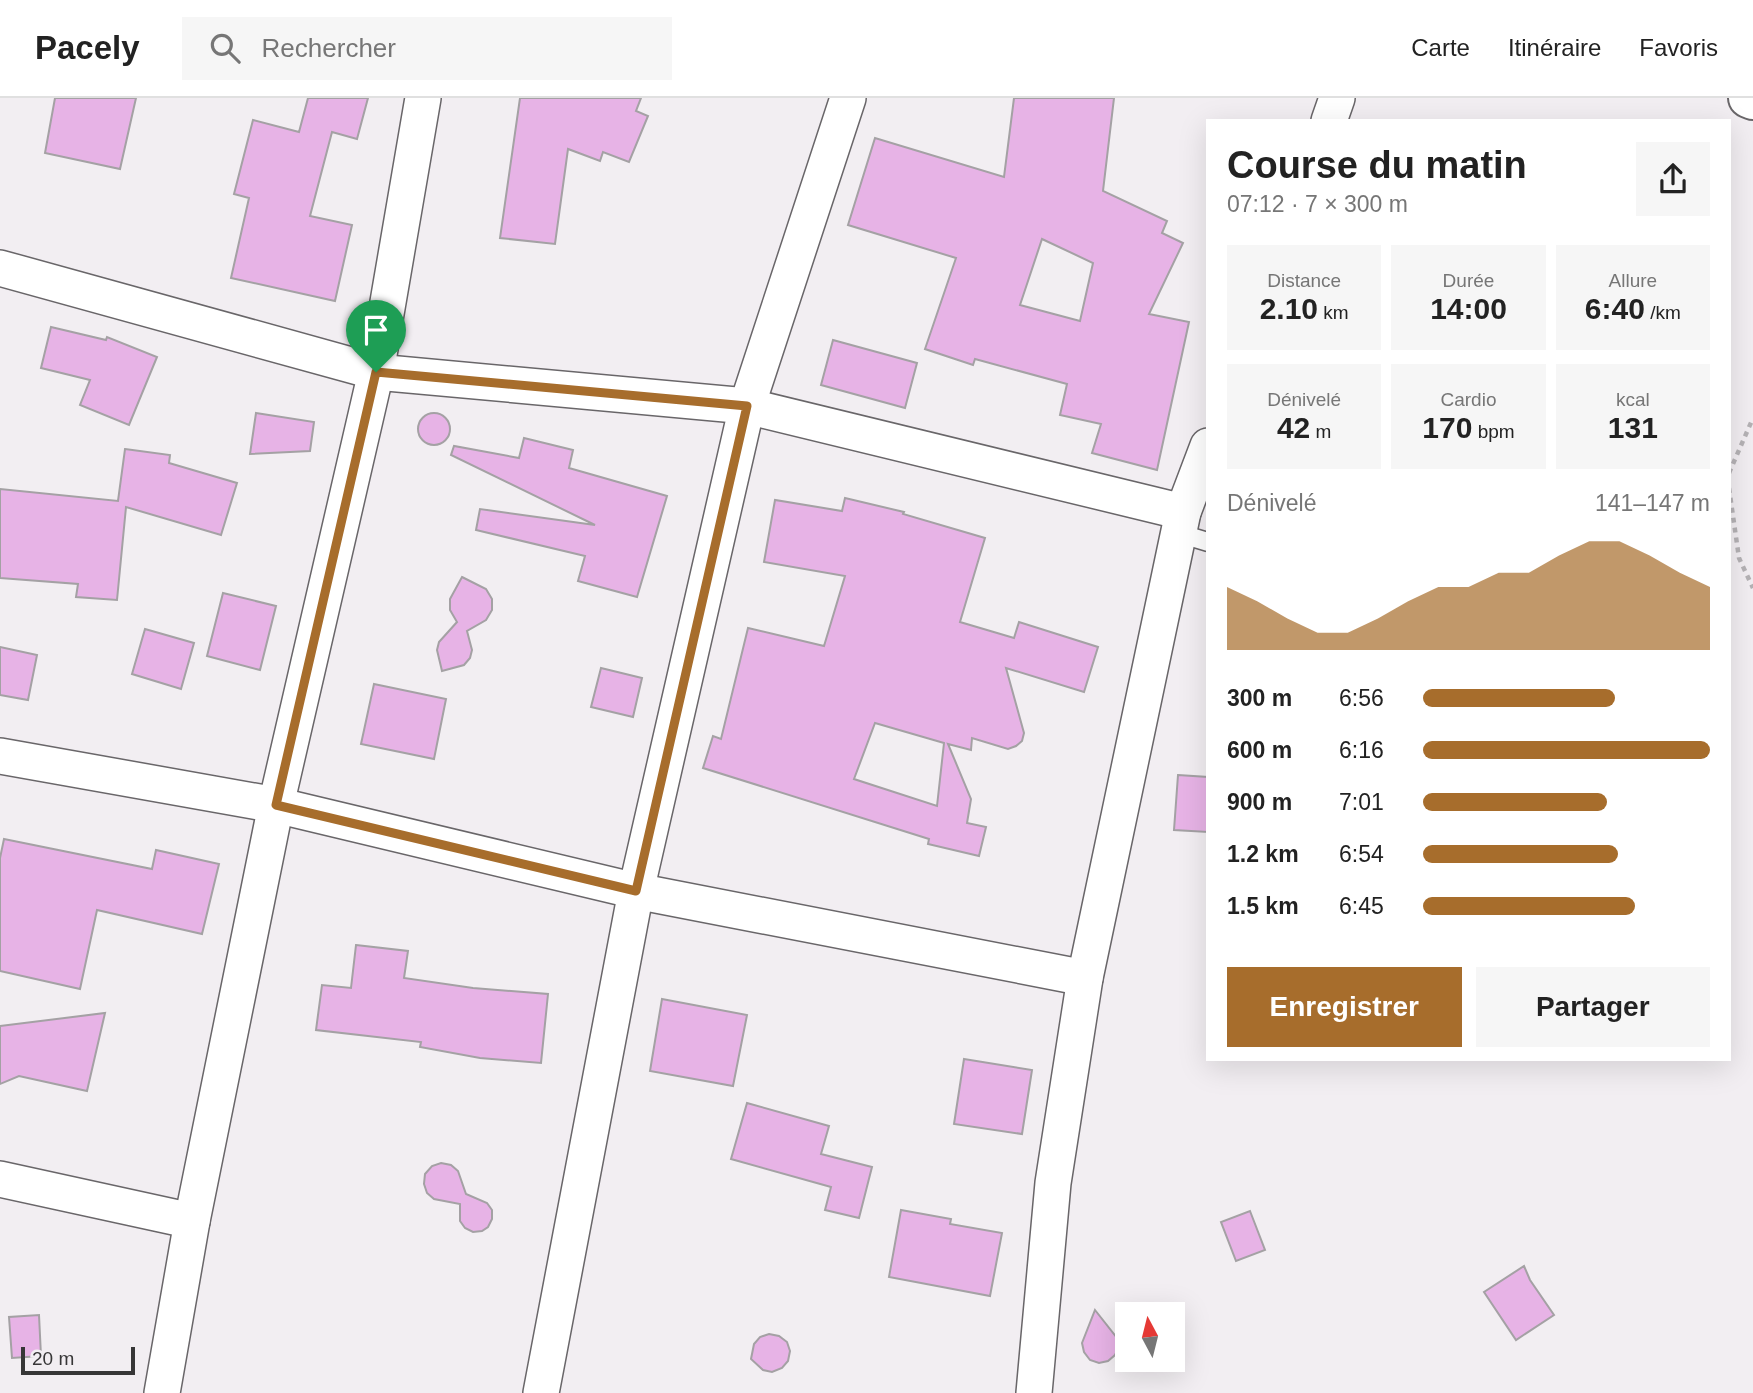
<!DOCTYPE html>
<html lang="fr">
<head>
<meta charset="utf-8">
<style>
  body { margin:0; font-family:Arial,sans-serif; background:#f6f6f6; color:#222; height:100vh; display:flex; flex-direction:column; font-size:26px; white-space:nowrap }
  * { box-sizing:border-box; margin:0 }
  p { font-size:23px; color:#767676 }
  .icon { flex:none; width:38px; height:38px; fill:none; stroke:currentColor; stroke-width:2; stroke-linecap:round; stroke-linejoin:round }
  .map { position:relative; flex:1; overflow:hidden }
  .drawer { position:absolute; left:1206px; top:21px; width:525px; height:942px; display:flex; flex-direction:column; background:#fff; border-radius:0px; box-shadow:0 7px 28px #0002 }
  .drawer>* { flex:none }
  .needle { width:46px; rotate:353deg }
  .tools { position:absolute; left:1115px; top:1204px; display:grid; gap:14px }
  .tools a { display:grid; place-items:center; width:70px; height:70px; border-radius:0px; background:#fff; box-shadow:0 7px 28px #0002; font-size:35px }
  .scale { position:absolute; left:21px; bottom:18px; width:114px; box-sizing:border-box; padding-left:7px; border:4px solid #373637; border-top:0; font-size:19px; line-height:24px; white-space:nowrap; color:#373637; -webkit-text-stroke:5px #f2eef2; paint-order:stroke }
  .pin { position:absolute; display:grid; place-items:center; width:60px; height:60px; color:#fff; margin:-72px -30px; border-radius:50% 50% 50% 0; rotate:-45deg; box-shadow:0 0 7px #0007 }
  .pin .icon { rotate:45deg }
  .round { display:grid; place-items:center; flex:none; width:74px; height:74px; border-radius:0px; background:#f6f6f6 }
  .head { display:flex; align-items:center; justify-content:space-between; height:119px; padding:0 21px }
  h1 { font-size:38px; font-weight:700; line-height:52px }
  .stats { display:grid; grid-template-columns:repeat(3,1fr); gap:10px; height:119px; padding:7px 21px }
  .stats div { display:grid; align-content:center; border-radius:0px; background:#f6f6f6; text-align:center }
  .stats b { font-size:30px; font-weight:700 }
  .stats small { font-size:19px; font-weight:400 }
  .stats p { font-size:19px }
  .chart { height:196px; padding:14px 21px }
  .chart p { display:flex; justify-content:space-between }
  .chart svg { width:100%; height:126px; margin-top:7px; fill:#a76d2c; opacity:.7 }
  .cta { display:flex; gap:14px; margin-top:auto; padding:14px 21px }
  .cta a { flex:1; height:80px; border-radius:0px; background:#a76d2c; color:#fff; font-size:28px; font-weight:700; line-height:80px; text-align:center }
  .cta a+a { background:#f6f6f6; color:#222 }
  ul { padding:0 21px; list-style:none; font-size:23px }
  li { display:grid; grid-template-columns:112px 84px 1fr; align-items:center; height:52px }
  li i { height:18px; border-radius:9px; background:#a76d2c }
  header { display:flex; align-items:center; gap:42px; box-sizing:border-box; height:98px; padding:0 35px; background:#fff; border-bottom:2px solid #e0e0e0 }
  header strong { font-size:33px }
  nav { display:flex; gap:38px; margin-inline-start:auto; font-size:24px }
  .search { width:490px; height:63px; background:#f6f6f6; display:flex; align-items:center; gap:18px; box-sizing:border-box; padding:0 24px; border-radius:0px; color:#767676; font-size:26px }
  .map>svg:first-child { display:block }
</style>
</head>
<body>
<header>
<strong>Pacely</strong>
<div class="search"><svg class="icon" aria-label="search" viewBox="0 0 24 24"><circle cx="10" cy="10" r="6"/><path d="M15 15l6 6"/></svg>Rechercher</div>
<nav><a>Carte</a><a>Itinéraire</a><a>Favoris</a></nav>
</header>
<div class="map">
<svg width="1753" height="1295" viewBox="0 0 1753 1295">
  <rect width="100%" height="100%" fill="#f2eef2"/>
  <!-- building -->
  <g fill="#e7b3e6" stroke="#a4a1a4" stroke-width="2" fill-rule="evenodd">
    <polygon points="55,0 136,0 120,71 45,55"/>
    <polygon points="308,0 368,0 357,41 332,34 310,118 352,127 335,203 231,180 249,100 234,96 253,22 299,34"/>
    <polygon points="520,0 641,0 636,13 648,18 629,64 603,54 600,63 568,51 555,146 500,140"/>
    <path d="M1014,0H1114L1103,93L1167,123L1162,135L1183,145L1149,216L1189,224L1157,372L1092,355L1101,326L1060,317L1067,286L975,261L973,267L925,251L956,160L848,127L875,40L1004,79ZM1042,141L1093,165L1080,223L1020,207Z"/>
    <polygon points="51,229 106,242 107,239 157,259 129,327 80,307 90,282 41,270"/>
    <polygon points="833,242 917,265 905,310 821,287"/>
    <circle cx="434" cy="331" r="16"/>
    <polygon points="256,315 314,324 310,353 250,356"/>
    <polygon points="524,340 573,352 569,370 667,398 637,499 578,483 585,458 476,432 480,411 595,427 451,357 454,348 519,360"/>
    <polygon points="125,351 170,357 169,365 237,385 221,437 126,409 117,502 76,499 78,486 0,480 0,391 118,403"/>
    <path d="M845,400L904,414L903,416L985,440L960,524L1014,540L1019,524L1098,549L1084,594L1006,570L1024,635L1022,643L1016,648L1008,651L972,640L971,652L948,646L971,701L967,725L986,729L979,758L928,746L929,741L703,670L713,638L721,641L748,530L824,548L845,478L764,464L775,402L842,413ZM875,625L944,645L937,708L854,681Z"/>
    <polygon points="462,479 486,491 492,501 492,512 486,522 467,533 472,552 470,560 464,567 442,573 437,552 439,544 457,524 450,512 450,501"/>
    <polygon points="223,495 276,508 260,572 207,558"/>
    <polygon points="145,531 194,545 181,591 132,576"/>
    <polygon points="0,549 37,557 28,602 0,597"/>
    <polygon points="601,570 642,580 633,619 591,609"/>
    <polygon points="374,586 446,601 434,661 361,646"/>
    <polygon points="1178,677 1208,679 1208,734 1174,732"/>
    <polygon points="4,741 152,771 156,752 219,766 202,836 97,812 80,891 0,873 0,760"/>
    <polygon points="356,847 408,853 404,880 473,890 548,896 541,965 480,960 420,949 421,944 316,932 322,887 351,890"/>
    <polygon points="662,901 747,917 733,988 650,973"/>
    <polygon points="105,915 87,993 19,978 0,986 0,928"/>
    <polygon points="964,961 1032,972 1022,1036 954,1026"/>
    <polygon points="747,1005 829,1028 821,1056 872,1069 859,1120 825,1112 831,1089 731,1061"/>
    <polygon points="441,1065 451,1067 458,1073 466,1096 487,1105 492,1112 492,1121 488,1129 482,1133 473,1134 465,1130 460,1123 460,1106 434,1101 427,1095 424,1086 425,1076 432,1068"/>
    <polygon points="901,1112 951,1121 950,1126 1002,1135 990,1198 889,1179"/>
    <polygon points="1250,1113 1265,1152 1236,1163 1221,1124"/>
    <polygon points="1524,1168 1530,1182 1554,1217 1516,1242 1484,1194"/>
    <polygon points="1095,1212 1117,1240 1119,1249 1115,1257 1108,1263 1099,1265 1090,1262 1084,1254 1082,1245"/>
    <polygon points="39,1217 41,1258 12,1260 9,1219"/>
    <polygon points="769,1236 779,1238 787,1244 790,1253 788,1263 782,1270 772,1274 763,1272 751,1261 754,1246 760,1239"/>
  </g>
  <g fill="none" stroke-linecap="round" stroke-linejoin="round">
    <!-- service casing -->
    <g stroke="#696669" stroke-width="21">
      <polyline id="service" points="1178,435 1208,444"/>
    </g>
    <!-- minor casing -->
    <g stroke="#696669" stroke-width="38">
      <g id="minor">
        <polyline points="1329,23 1337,0"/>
        <polyline points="0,170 376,274 747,308 1183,414"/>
        <polyline points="0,658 276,707 636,793 1085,880"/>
        <polyline points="0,1081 192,1123"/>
        <polyline points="162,1295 192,1123 276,707 376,274 423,0"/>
        <polyline points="541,1295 636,793 747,308 848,0"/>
        <polyline points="1034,1295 1053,1085 1085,880 1183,414 1208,348"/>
      </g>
    </g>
    <!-- primary casing -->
    <g stroke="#696669" stroke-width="42">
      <polyline id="primary" points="1748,0 1753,2"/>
    </g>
    <!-- path -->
    <g stroke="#b5b2b5" stroke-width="4.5" stroke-dasharray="5 5" stroke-linecap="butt">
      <polyline points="1729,375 1753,320"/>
      <polyline points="1729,390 1739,460 1753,490"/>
    </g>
    <!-- service -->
    <use href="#service" stroke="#fff" stroke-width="18"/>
    <!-- minor -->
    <use href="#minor" stroke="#fff" stroke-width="35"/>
    <!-- primary -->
    <use href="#primary" stroke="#fff" stroke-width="38"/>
  </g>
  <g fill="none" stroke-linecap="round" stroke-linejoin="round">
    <!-- route casing -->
    <g stroke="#fff" stroke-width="14">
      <polygon id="route" points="376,274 747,308 636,793 276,707"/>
    </g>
    <!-- route -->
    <use href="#route" stroke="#a76d2c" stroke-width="9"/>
  </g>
</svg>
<div class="tools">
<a><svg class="needle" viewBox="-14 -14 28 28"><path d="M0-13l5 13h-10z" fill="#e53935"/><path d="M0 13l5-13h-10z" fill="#767676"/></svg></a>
</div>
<div class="scale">20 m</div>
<div class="pin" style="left:376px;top:274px;background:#1e9e55"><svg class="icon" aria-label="arrive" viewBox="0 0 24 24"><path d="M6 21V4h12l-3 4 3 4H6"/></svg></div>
<section class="drawer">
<div class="head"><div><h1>Course du matin</h1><p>07:12 · 7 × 300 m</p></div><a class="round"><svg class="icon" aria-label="share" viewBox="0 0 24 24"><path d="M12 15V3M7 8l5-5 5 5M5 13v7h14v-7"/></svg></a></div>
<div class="stats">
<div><p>Distance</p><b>2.10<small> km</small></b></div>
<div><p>Durée</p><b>14:00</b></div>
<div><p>Allure</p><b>6:40<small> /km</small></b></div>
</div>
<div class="stats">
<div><p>Dénivelé</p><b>42<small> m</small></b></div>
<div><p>Cardio</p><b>170<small> bpm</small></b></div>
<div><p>kcal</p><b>131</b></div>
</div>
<div class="chart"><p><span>Dénivelé</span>141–147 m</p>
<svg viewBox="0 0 160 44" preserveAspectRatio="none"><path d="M0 44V22L10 27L20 33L30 38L40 38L50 33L60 27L70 22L80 22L90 17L100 17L110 11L120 6L130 6L140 11L150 17L160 22V44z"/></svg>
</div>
<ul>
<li><b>300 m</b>6:56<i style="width:67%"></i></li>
<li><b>600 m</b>6:16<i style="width:100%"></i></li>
<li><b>900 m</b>7:01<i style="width:64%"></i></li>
<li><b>1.2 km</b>6:54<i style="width:68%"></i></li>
<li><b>1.5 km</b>6:45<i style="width:74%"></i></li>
</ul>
<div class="cta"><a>Enregistrer</a><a>Partager</a></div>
</section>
</div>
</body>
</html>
